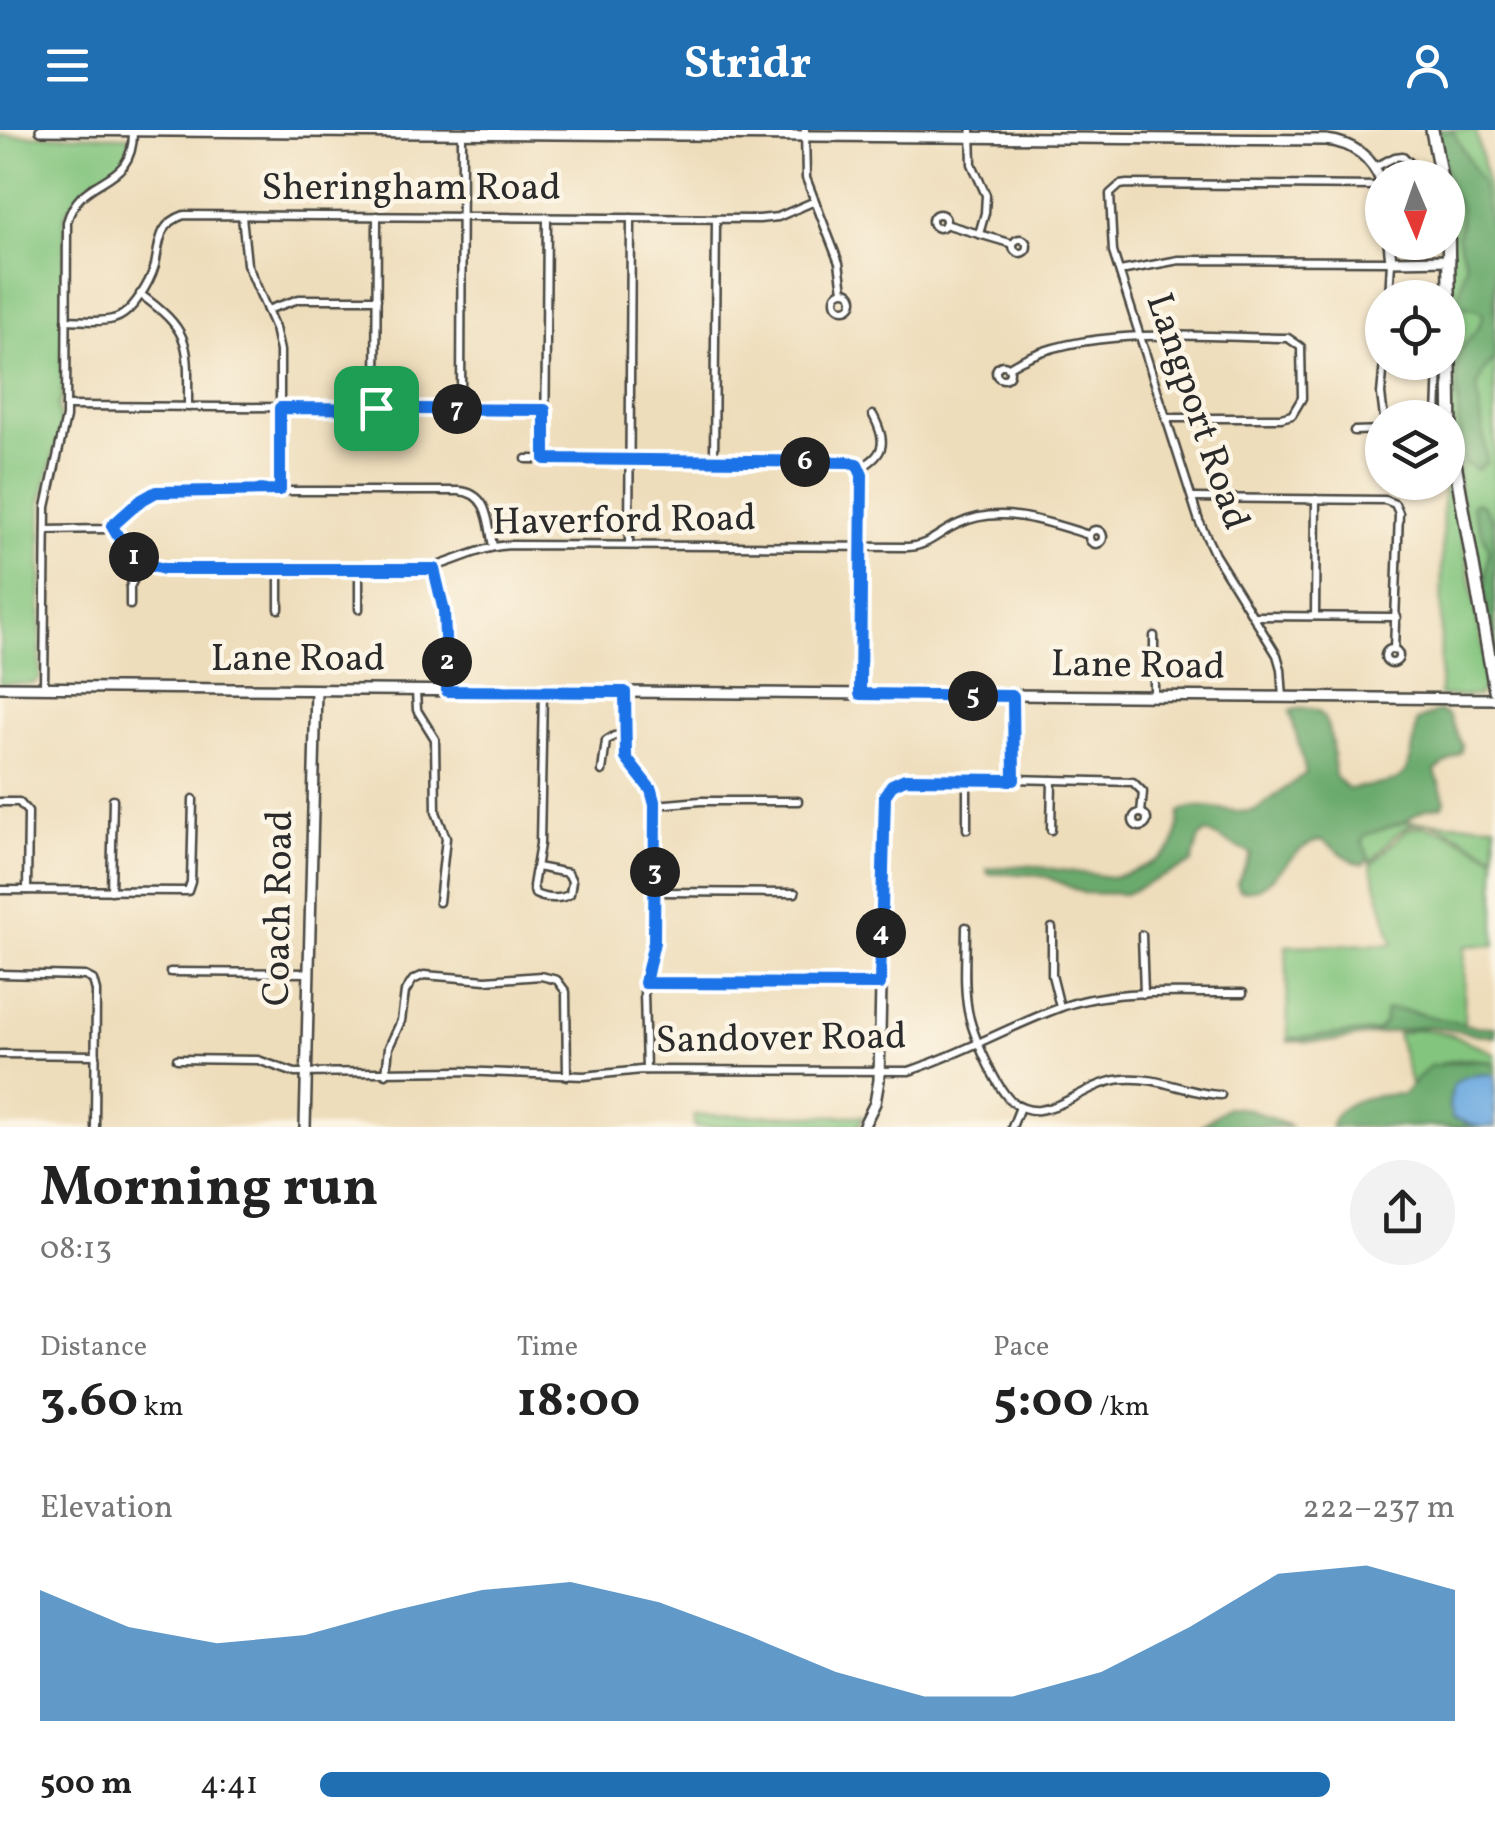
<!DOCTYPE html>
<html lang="en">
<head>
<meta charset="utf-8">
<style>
  body { margin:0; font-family:Vollkorn,serif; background:#f2f2f2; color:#222; height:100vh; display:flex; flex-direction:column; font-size:38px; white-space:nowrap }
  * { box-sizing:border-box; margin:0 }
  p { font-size:32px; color:#767676 }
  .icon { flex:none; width:55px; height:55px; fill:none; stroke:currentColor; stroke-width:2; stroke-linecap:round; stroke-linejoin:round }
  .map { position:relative; height:997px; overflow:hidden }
  .panel { display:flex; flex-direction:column; background:#fff; flex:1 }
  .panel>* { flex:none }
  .needle { width:65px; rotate:178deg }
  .tools { position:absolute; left:1365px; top:30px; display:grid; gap:20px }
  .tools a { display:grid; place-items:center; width:100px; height:100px; border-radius:50%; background:#fff; box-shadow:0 2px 8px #0004; font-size:50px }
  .pin { position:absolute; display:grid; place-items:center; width:85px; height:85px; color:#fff; margin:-42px; border-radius:20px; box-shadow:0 5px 15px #0006 }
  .km { position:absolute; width:50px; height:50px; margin:-25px; border-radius:50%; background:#222; color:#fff; font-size:28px; line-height:50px; text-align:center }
  .round { display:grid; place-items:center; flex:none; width:105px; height:105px; border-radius:52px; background:#f2f2f2 }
  .overview { display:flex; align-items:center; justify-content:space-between; height:170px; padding:0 40px }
  h1 { font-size:55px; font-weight:700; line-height:75px }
  .figures { display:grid; grid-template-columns:repeat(3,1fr); gap:15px; height:170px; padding:10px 40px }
  .figures div { display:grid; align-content:center }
  .figures b { font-size:50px; font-weight:700 }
  .figures small { font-size:28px; font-weight:400 }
  .figures p { font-size:28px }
  .chart { height:280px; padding:20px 40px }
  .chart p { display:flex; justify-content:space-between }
  .chart svg { width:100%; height:180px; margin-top:10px; fill:#1f6fb2; opacity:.7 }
  ul { padding:0 40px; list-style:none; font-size:32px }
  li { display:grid; grid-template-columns:160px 120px 1fr; align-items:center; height:75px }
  li i { height:25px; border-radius:12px; background:#1f6fb2 }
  header { display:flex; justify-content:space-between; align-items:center; height:130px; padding:0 40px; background:#1f6fb2; color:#fff; font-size:45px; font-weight:700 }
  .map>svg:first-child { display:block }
</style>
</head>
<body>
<header><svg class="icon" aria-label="menu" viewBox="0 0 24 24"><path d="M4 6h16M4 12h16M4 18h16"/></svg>Stridr<svg class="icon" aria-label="person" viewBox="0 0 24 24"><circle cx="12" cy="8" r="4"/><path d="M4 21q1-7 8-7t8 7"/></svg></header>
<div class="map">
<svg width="1495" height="997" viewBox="0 0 1495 997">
  <rect width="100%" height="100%" fill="#fcf5e5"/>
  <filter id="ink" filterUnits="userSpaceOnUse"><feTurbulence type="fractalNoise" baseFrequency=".01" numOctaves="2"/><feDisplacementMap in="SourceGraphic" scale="20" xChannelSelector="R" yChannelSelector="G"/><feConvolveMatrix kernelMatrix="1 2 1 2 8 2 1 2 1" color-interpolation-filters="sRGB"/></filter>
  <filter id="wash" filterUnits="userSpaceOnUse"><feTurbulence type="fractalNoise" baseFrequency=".0048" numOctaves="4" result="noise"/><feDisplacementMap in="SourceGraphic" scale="40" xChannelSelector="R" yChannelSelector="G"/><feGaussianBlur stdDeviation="2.25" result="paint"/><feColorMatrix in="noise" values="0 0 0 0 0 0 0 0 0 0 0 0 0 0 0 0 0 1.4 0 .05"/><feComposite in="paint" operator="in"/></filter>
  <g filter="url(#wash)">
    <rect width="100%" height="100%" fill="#edb"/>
    <!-- green -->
    <g fill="#83c57e" stroke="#577854" stroke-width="2.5">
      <polygon points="1432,0 1476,0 1495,92 1495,560 1451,313 1448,48 1441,47"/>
      <polygon points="0,5 127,6 130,10 124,33 83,59 65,84 62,269 58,275 61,297 42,369 40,548 33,554 0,554"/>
      <polygon points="1449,331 1484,526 1484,558 1478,566 1440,566 1443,353 1448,352"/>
      <path d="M1404,692L1495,694V724C1469,715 1433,680 1405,698C1392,705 1382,722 1370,732L1362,711L1365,705Z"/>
      <path d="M1422,696L1446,702L1495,727V815L1465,816L1464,896C1437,890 1415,878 1386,880L1384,894L1377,901L1288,909L1286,816L1393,814L1371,735L1406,700Z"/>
      <path d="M1418,899C1446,900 1471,912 1495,924V933C1464,924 1430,930 1412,957L1397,904Z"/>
      <polygon points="694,985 864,986 858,997 694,997"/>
    </g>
    <!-- forest -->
    <g fill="#6aaa6d" stroke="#4a6a4c" stroke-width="2.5">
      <path d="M1436,0H1452L1481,52L1495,116V229L1483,242L1477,258L1487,332L1477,340L1464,333L1460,325L1456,231C1461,212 1480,203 1483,184L1478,180L1458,176L1457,172L1466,133L1457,107L1461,94L1460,77L1451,62Z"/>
      <polygon points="1476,372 1483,375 1495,394 1495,528 1484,460 1489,420 1473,381 1472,375"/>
      <path d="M1296,579C1304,579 1314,577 1320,583C1334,598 1333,629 1335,647L1348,659C1410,651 1408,652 1417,591L1439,581L1449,586L1462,615L1461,622L1435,641L1445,671L1443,676L1425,679L1404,692L1365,705L1362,711L1369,728L1363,734L1354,732L1322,710C1288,714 1275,767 1240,760L1237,753L1251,724L1207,702L1199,708L1192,733L1125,764L1083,763L1047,747L1026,744H988L987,739L1026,735L1110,747C1127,745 1157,733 1169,721C1178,712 1178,694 1180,682C1204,668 1232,687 1256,680L1306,643L1290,581Z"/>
      <path d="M1392,879C1428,883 1459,898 1495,897V907L1427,896L1334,911L1288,912V909L1377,901L1384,894L1386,880Z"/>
      <path d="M1472,930L1495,933V946L1464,947L1453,955L1449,976L1463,992L1480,997H1330C1339,967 1376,965 1403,964L1430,936Z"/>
      <polygon points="1227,977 1249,979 1292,997 1200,997"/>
    </g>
    <!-- water -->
    <polygon fill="#6face1" stroke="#4d6c86" stroke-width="2.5" points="1484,944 1495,946 1495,997 1480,997 1452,988 1449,976 1453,955 1464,947"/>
  </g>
  <g filter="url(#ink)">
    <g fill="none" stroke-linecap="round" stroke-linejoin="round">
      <!-- street casing -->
      <g stroke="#484641" stroke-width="11">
        <g id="street">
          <polyline points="805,0 806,48 839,133 843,160"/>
          <polyline points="971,0 972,34 986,65 985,83 979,104"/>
          <polyline points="1375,37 1395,27 1403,26 1410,33 1413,48"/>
          <circle cx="939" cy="91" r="7"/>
          <polyline points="242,86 247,134 275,198 280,221 280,360"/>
          <polyline points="945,94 1013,114"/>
          <circle cx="1020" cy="116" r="7"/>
          <polyline points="1120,141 1179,130 1391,131 1389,168"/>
          <circle cx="844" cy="170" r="9"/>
          <path d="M140,164C193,202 188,216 188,277"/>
          <polyline points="267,180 299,169 377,169"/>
          <path d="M66,190C81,190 99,193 113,189C132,185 150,152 155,135C160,112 158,94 184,85L759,89L778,87L815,71"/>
          <circle cx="1003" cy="242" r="7"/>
          <path d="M1009,237C1078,193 1206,208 1288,208L1301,217L1302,268L1292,285L1281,288H1166"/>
          <polyline points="66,276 545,279"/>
          <polyline points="376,279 377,86"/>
          <polyline points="461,279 462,4"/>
          <polyline points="1384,288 1381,264 1384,232"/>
          <polyline points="1437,288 1439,232"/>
          <polyline points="1354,301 1382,300"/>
          <polyline points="526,329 848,332 860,338"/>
          <polyline points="545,329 547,87"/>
          <polyline points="714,331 716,89"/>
          <polyline points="860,338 860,565"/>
          <path d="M860,338C887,324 886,310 873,285"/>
          <polyline points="1193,368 1385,370 1395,374 1399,383 1394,520"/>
          <path d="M112,397L131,424L142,433L164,439L412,441C447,438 477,416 511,415L908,417C929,416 939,402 958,394C1001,374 1047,392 1089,405"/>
          <circle cx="1096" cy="407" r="7"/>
          <path d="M46,400L106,399L140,371L161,361H459C489,363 488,393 493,416"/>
          <polyline points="629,415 631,88"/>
          <polyline points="434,439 444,481 447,561"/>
          <polyline points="130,475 130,457 142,433"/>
          <polyline points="279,479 279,440"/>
          <polyline points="359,479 359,440"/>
          <polyline points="1255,486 1397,487"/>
          <polyline points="1315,486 1316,369"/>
          <circle cx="1392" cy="526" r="7"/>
          <path d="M44,557L46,377L66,287L67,92C81,41 134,61 133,1"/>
          <polyline points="416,561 417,580 435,609 436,682 446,708 439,772"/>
          <polyline points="625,562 626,628 651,660 655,675 654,812 644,862 646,940"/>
          <polyline points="1154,567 1154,506"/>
          <polyline points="1283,568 1281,539 1277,525 1215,425 1199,391 1113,122 1110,64 1120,55 1127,54 1382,56"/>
          <polyline points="602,641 606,611 614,606 624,605"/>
          <polyline points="1013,649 1133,652 1143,662 1141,683"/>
          <polyline points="0,672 19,672 28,682 27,760"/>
          <polyline points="655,675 701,671 798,671"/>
          <circle cx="1140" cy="690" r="7"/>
          <polyline points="967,699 967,649"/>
          <polyline points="1051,700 1052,650"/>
          <path d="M537,737L568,743L572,751L570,764C561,770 545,769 535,764L533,756L540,714L543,562"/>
          <polyline points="0,760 188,761 191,752 193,669"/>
          <polyline points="111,761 113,669"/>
          <polyline points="655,762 795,763"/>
          <path d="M966,797C966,825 963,854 968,881C972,903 995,956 1011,971C1018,977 1029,981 1039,980C1069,976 1092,951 1124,949C1159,946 1188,964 1221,965"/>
          <polyline points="1052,798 1052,845 1060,877"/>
          <polyline points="1142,805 1144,864"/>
          <polyline points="170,842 309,843"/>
          <polyline points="0,844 85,846 93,850 96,861 95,997"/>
          <polyline points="645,853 880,854"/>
          <polyline points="0,924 96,925"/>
          <path d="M177,929L258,930L295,943L461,941L584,946L641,940L909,941C961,924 1008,897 1059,878C1115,857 1184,864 1243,863"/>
          <polyline points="386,944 389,917 401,891 405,862 413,850 424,845 486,850 541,846 557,850 566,862 567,946"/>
          <polyline points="1012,997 1020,977"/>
        </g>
      </g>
      <!-- secondary casing -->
      <g stroke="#484641" stroke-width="14">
        <g id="secondary">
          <path d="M41,0L1326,10C1353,13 1372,27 1382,53"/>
          <polyline points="1389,112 1391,131 1450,130"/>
          <polyline points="0,557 1495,569"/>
          <polyline points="305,997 316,560"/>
          <polyline points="863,997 875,973 879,950 885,665 891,655 905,649 1013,649 1013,566"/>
        </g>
      </g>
      <!-- primary casing -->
      <g stroke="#484641" stroke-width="16">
        <g id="primary">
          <polyline points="1432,0 1441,48"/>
          <polyline points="1448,84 1451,310 1495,560"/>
        </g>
      </g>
      <!-- street -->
      <use href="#street" stroke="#fff" stroke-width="6"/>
      <!-- secondary -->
      <use href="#secondary" stroke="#fff" stroke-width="9"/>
      <!-- primary -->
      <use href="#primary" stroke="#fff" stroke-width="11"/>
    </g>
  </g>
  <g fill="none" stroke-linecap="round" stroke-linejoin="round" filter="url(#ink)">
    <!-- route casing -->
    <g stroke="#fff" stroke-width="20">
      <path id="route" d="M280,278L545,280V329L848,332L857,334L862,345L860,564L1013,566L1014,650L905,649L892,655L885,665L880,854L645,853L654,812L655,675L651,660L626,628L625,562L447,561L444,481L434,439H164C137,434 125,420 112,396L140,371L156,362L280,360Z"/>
    </g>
    <!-- route -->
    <use href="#route" stroke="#1a73e8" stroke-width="12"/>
  </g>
  <g text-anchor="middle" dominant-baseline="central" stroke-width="9" stroke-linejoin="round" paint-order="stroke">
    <!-- street labels -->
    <g font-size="38" fill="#2b2b2b" stroke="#fcf5e5">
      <text x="411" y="59">Sheringham Road</text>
      <text transform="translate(1196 282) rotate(71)">Langport Road</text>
      <text transform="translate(624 392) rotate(-1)">Haverford Road</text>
      <text x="298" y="530">Lane Road</text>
      <text transform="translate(1138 537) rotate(1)">Lane Road</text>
      <text transform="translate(280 778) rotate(-89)">Coach Road</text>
      <text transform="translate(781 910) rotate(-1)">Sandover Road</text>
    </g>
  </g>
</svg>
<div class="tools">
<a><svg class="needle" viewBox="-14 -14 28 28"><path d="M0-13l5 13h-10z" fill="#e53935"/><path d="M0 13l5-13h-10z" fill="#767676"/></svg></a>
<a><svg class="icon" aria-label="locate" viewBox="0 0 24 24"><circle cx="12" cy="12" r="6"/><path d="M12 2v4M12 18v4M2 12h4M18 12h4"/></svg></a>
<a><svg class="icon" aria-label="layers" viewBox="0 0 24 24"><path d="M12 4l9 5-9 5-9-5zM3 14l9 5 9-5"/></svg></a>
</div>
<div class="pin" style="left:376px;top:278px;background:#1e9e55"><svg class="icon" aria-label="arrive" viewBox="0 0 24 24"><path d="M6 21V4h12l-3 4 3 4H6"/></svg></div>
<b class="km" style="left:134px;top:427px">1</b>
<b class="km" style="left:447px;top:532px">2</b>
<b class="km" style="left:655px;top:742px">3</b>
<b class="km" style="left:881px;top:803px">4</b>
<b class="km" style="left:973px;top:566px">5</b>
<b class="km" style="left:805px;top:332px">6</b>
<b class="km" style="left:457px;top:279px">7</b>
</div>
<section class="panel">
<div class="overview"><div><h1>Morning run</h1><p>08:13</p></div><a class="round"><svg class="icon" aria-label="share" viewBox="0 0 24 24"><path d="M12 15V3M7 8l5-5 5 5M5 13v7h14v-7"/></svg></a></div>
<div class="figures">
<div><p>Distance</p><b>3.60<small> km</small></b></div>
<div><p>Time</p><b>18:00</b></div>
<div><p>Pace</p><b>5:00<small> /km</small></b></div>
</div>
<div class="chart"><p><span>Elevation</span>222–237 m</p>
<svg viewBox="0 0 160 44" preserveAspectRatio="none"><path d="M0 44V12L10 21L20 25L30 23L40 17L50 12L60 10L70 15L80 23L90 32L100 38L110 38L120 32L130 21L140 8L150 6L160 12V44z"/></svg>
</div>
<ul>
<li><b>500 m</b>4:41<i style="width:89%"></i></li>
</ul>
</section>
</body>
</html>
